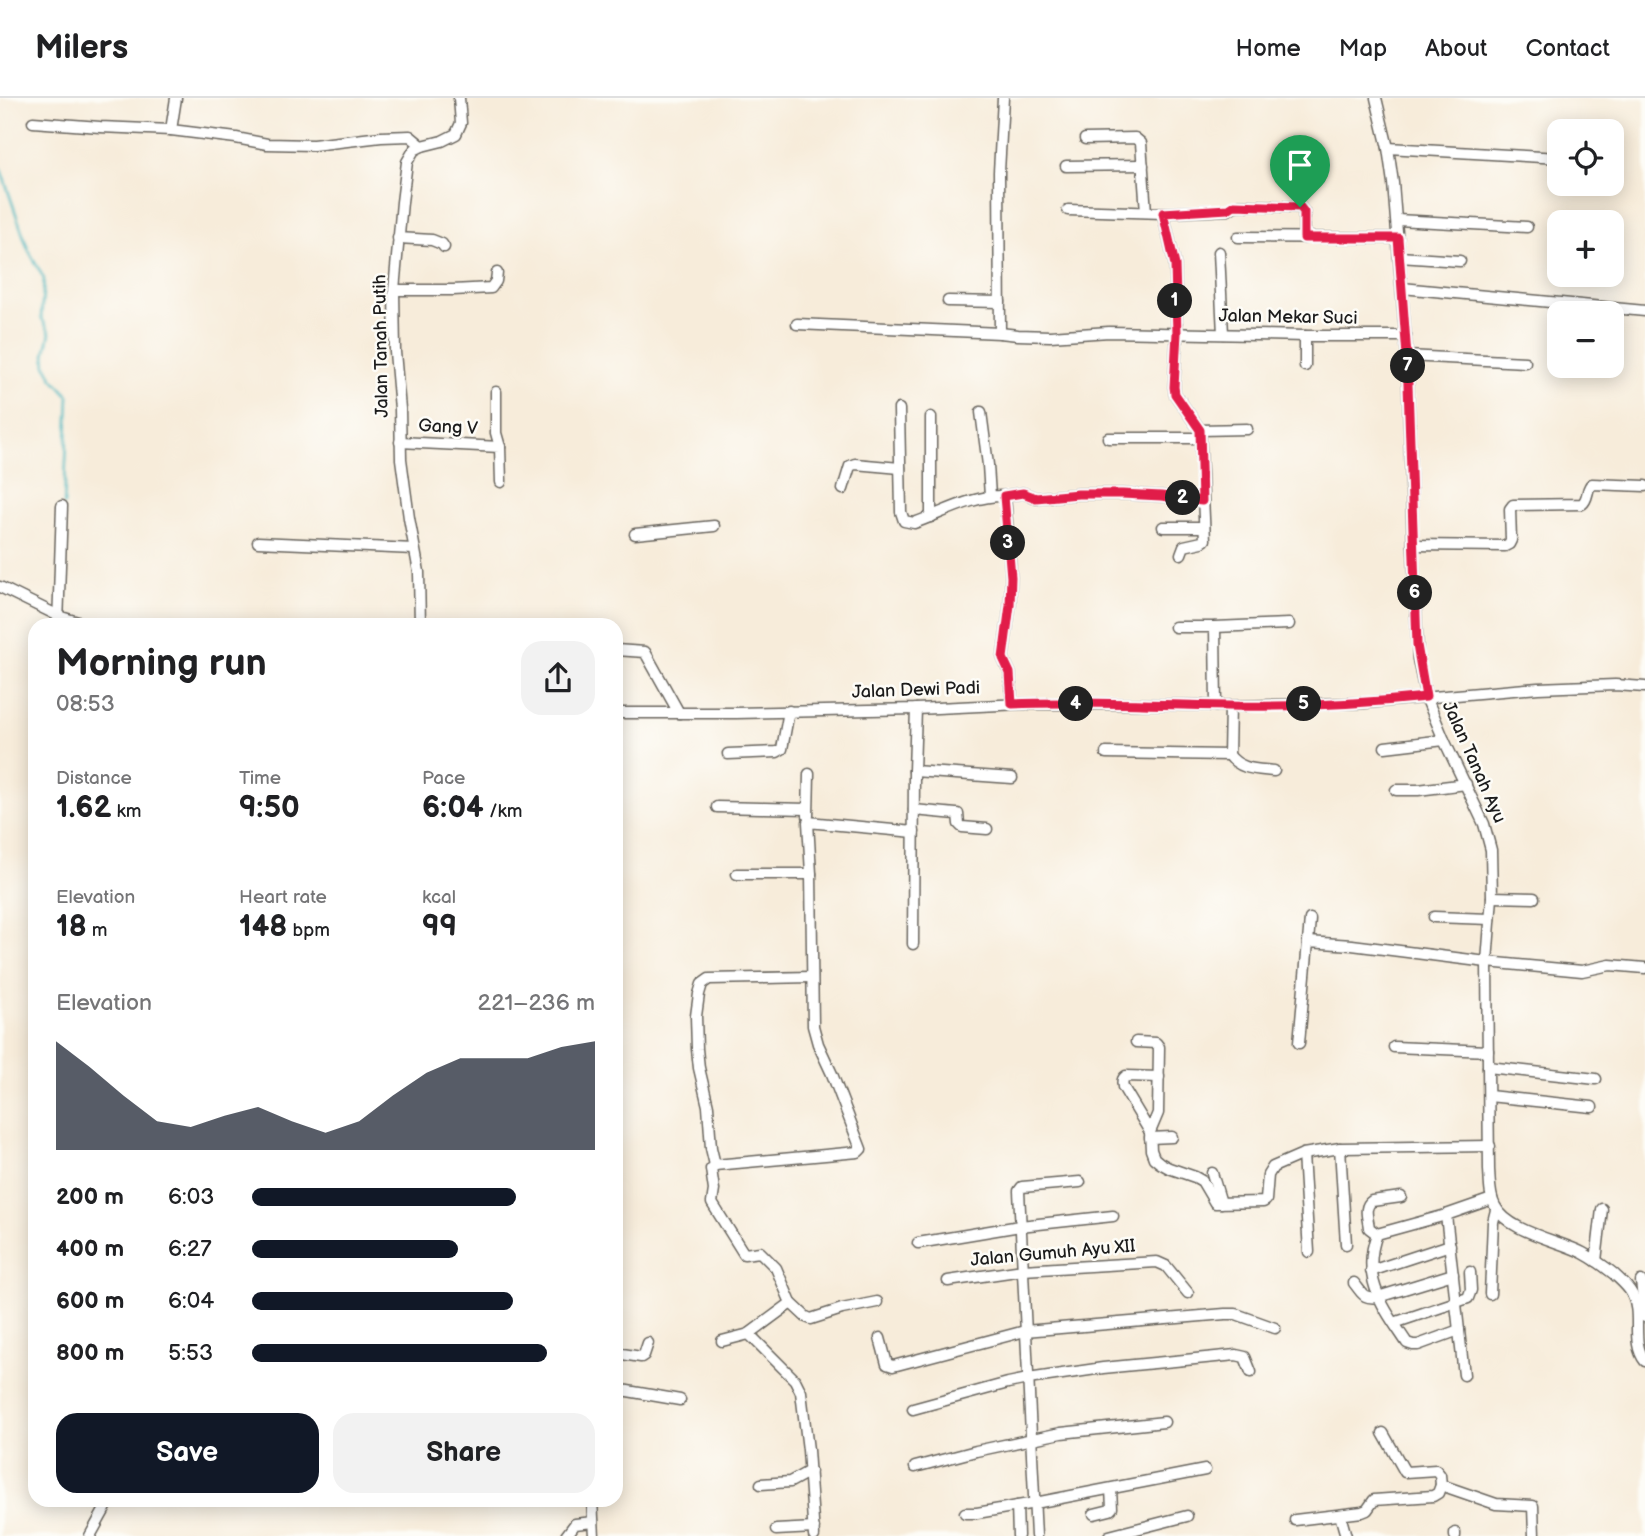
<!DOCTYPE html>
<html lang="en">
<head>
<meta charset="utf-8">
<style>
  body { margin:0; font-family:"Balsamiq Sans",sans-serif; background:#f2f2f2; color:#202124; height:100vh; display:flex; flex-direction:column; font-size:26px; white-space:nowrap }
  * { box-sizing:border-box; margin:0 }
  p { font-size:23px; color:#757577 }
  .icon { flex:none; width:38px; height:38px; fill:none; stroke:currentColor; stroke-width:2; stroke-linecap:round; stroke-linejoin:round }
  .map { position:relative; flex:1; overflow:hidden }
  .drawer { position:absolute; left:28px; top:520px; width:595px; height:889px; display:flex; flex-direction:column; background:#fff; border-radius:21px; box-shadow:0 4px 18px #0003 }
  .drawer>* { flex:none }
  .buttons { position:absolute; left:1547px; top:21px; display:grid; gap:14px }
  .buttons a { display:grid; place-items:center; width:77px; height:77px; border-radius:14px; background:#fff; box-shadow:0 4px 18px #0003; font-size:35px }
  .pin { position:absolute; display:grid; place-items:center; width:60px; height:60px; color:#fff; margin:-72px -30px; border-radius:50% 50% 50% 0; rotate:-45deg; box-shadow:0 0 7px #0007 }
  .pin .icon { rotate:45deg }
  .km { position:absolute; width:35px; height:35px; margin:-18px; border-radius:50%; background:#222; color:#fff; font-size:19px; line-height:35px; text-align:center }
  .round { display:grid; place-items:center; flex:none; width:74px; height:74px; border-radius:21px; background:#f2f2f2 }
  .summary { display:flex; align-items:center; justify-content:space-between; height:119px; padding:0 28px }
  h1 { font-size:38px; font-weight:700; line-height:52px }
  .stats { display:grid; grid-template-columns:repeat(3,1fr); gap:10px; height:119px; padding:7px 28px }
  .stats div { display:grid; align-content:center }
  .stats b { font-size:30px; font-weight:700 }
  .stats small { font-size:19px; font-weight:400 }
  .stats p { font-size:19px }
  .chart { height:196px; padding:14px 28px }
  .chart p { display:flex; justify-content:space-between }
  .chart svg { width:100%; height:126px; margin-top:7px; fill:#111827; opacity:.7 }
  .cta { display:flex; gap:14px; margin-top:auto; padding:14px 28px }
  .cta a { flex:1; height:80px; border-radius:21px; background:#111827; color:#fff; font-size:28px; font-weight:700; line-height:80px; text-align:center }
  .cta a+a { background:#f2f2f2; color:#202124 }
  ul { padding:0 28px; list-style:none; font-size:23px }
  li { display:grid; grid-template-columns:112px 84px 1fr; align-items:center; height:52px }
  li i { height:18px; border-radius:9px; background:#111827 }
  header { display:flex; align-items:center; gap:42px; box-sizing:border-box; height:98px; padding:0 35px; background:#fff; border-bottom:2px solid #e0e0e0 }
  header strong { font-size:33px }
  nav { display:flex; gap:38px; margin-inline-start:auto; font-size:24px }
  .map>svg:first-child { display:block }
</style>
</head>
<body>
<header>
<strong>Milers</strong>
<nav><a>Home</a><a>Map</a><a>About</a><a>Contact</a></nav>
</header>
<div class="map">
<svg width="1645" height="1438" viewBox="0 0 1645 1438">
  <rect width="100%" height="100%" fill="#fdfcf7"/>
  <filter id="ink" filterUnits="userSpaceOnUse"><feTurbulence type="fractalNoise" baseFrequency=".0143" numOctaves="2"/><feDisplacementMap in="SourceGraphic" scale="14" xChannelSelector="R" yChannelSelector="G"/><feConvolveMatrix kernelMatrix="1 2 1 2 8 2 1 2 1" color-interpolation-filters="sRGB"/></filter>
  <filter id="wash" filterUnits="userSpaceOnUse"><feTurbulence type="fractalNoise" baseFrequency=".00686" numOctaves="4" result="noise"/><feDisplacementMap in="SourceGraphic" scale="28" xChannelSelector="R" yChannelSelector="G"/><feGaussianBlur stdDeviation="1.57" result="paint"/><feColorMatrix in="noise" values="0 0 0 0 0 0 0 0 0 0 0 0 0 0 0 0 0 1.4 0 .05"/><feComposite in="paint" operator="in"/></filter>
  <g filter="url(#wash)">
    <rect width="100%" height="100%" fill="#f7ecda"/>
    <g fill="none" stroke-linecap="round" stroke-linejoin="round">
      <!-- stream -->
      <polyline stroke="#47b6be" stroke-width="2.5" points="0,69 28,151 44,181 41,219 50,235 45,257 46,267 52,279 69,298 64,407"/>
    </g>
  </g>
  <g filter="url(#ink)">
    <g fill="none" stroke-linecap="round" stroke-linejoin="round">
      <!-- minor casing -->
      <g stroke="#69655e" stroke-width="13">
        <g id="minor">
          <polyline points="176,0 171,32 236,40 267,46 313,47 381,39 410,38 422,48"/>
          <path d="M1376,0L1388,50L1393,85L1407,258L1413,447L1418,561L1426,599L1444,642L1484,726L1491,752L1492,799L1487,864L1489,1072C1490,1084 1489,1097 1495,1108C1508,1134 1558,1142 1583,1155C1594,1161 1604,1168 1614,1176C1620,1182 1628,1188 1632,1196C1643,1217 1630,1244 1645,1263"/>
          <polyline points="33,24 100,29 171,32"/>
          <polyline points="1085,41 1135,40 1141,45 1146,114"/>
          <polyline points="1388,50 1559,60"/>
          <polyline points="1066,68 1143,67"/>
          <polyline points="1068,112 1163,115 1175,167 1177,235 1174,289 1175,296 1200,332"/>
          <polyline points="1163,115 1228,112 1234,108 1240,107 1300,109 1304,114 1304,140"/>
          <polyline points="1397,122 1527,129"/>
          <polyline points="1238,139 1398,140"/>
          <polyline points="398,140 432,142 442,146 444,149"/>
          <polyline points="1219,154 1223,236"/>
          <polyline points="1399,159 1460,163"/>
          <polyline points="1402,190 1645,213"/>
          <polyline points="394,192 453,192 491,190 496,183 497,175"/>
          <polyline points="948,203 1000,204"/>
          <polyline points="797,226 1000,235 1018,237 1050,238 1109,234 1305,238 1406,238"/>
          <polyline points="1000,235 999,74 1003,0"/>
          <polyline points="1305,238 1305,268"/>
          <polyline points="1407,258 1525,264"/>
          <polyline points="496,294 496,335 500,349"/>
          <path d="M899,311L901,414L904,423L914,425C943,415 973,397 1005,398L1011,479L1010,507L1003,560L1010,575L1012,606"/>
          <polyline points="981,314 988,367 990,398"/>
          <polyline points="931,319 931,419"/>
          <polyline points="1108,340 1200,340"/>
          <polyline points="400,344 500,349 501,384"/>
          <polyline points="843,391 850,368 855,366 900,370"/>
          <polyline points="1005,398 1023,395 1036,400 1078,396 1122,396 1161,398 1202,403"/>
          <polyline points="1163,429 1204,429"/>
          <polyline points="635,436 714,428"/>
          <polyline points="258,444 414,451"/>
          <path d="M1413,447L1505,448L1509,446L1511,442L1510,411L1513,407L1582,406C1589,401 1586,390 1592,386L1645,388"/>
          <polyline points="1181,456 1184,448 1202,444 1205,442 1200,332 1247,331"/>
          <polyline points="0,489 61,519 88,527"/>
          <polyline points="58,527 62,408"/>
          <polyline points="420,527 419,474 409,420 401,361 400,311 395,254 394,192 402,104 407,64 414,52 422,48 442,43 456,36 461,25 459,0"/>
          <polyline points="1175,529 1215,529 1216,608"/>
          <polyline points="1215,529 1289,526"/>
          <polyline points="616,552 645,554 679,615"/>
          <polyline points="616,615 736,615 916,611 1021,606 1140,606 1230,608 1364,605 1538,590 1615,587 1645,589"/>
          <polyline points="1385,649 1444,642"/>
          <polyline points="1106,655 1229,657 1230,608"/>
          <polyline points="728,656 777,654 782,651 789,613"/>
          <path d="M1229,657C1240,672 1257,671 1274,673"/>
          <polyline points="914,673 1012,680"/>
          <polyline points="1396,692 1418,692 1466,686"/>
          <polyline points="717,709 807,711"/>
          <polyline points="914,712 956,716 958,716 959,726 962,729 987,731"/>
          <polyline points="808,718 809,676"/>
          <polyline points="737,776 811,776"/>
          <polyline points="1492,799 1534,800"/>
          <polyline points="1434,819 1490,821"/>
          <polyline points="1308,844 1310,821"/>
          <polyline points="913,846 914,673 916,611"/>
          <polyline points="812,879 709,881 702,886 699,896 696,918 697,951 699,970 708,1008 711,1050 715,1067 711,1071 714,1092 712,1105 744,1156 760,1154 776,1170 791,1205 749,1236 795,1282 801,1294 808,1352 814,1438"/>
          <polyline points="1136,944 1156,945 1159,949 1158,1015 1150,1034 1151,1052 1154,1060 1160,1065 1169,1070 1195,1079 1202,1083 1215,1105 1263,1104 1266,1102 1268,1077 1273,1069 1303,1056 1340,1050 1490,1048"/>
          <polyline points="1299,945 1308,844 1352,847 1487,864 1582,873 1610,867 1645,870"/>
          <polyline points="1394,949 1488,953"/>
          <polyline points="1488,969 1596,981"/>
          <polyline points="1489,998 1592,1009"/>
          <path d="M1150,1034L1123,989C1122,984 1122,981 1126,978L1159,979"/>
          <polyline points="1150,1040 1172,1039"/>
          <polyline points="1340,1050 1346,1146"/>
          <polyline points="1303,1056 1309,1154"/>
          <polyline points="715,1067 858,1054 861,1051 832,976 818,946 813,928 811,776 808,724 914,734"/>
          <polyline points="1212,1075 1221,1105"/>
          <polyline points="1446,1117 1464,1277"/>
          <path d="M1377,1136L1369,1130C1368,1120 1363,1109 1372,1103L1401,1099"/>
          <polyline points="918,1145 1020,1128 1113,1118"/>
          <polyline points="1596,1163 1602,1111"/>
          <polyline points="1371,1173 1450,1147"/>
          <polyline points="948,1183 1023,1172 1157,1164 1166,1168 1188,1195"/>
          <polyline points="1641,1183 1645,1219"/>
          <path d="M1354,1185C1363,1196 1363,1201 1378,1199L1453,1176"/>
          <polyline points="1490,1196 1493,1124 1496,1112"/>
          <polyline points="791,1205 806,1219 811,1221 842,1211 877,1204"/>
          <polyline points="1394,1225 1468,1200 1471,1192 1470,1174"/>
          <path d="M1459,1232L1418,1247H1413L1407,1245C1384,1210 1360,1181 1377,1136L1446,1117L1492,1101"/>
          <polyline points="880,1240 887,1266 893,1268 1025,1233 1225,1216 1236,1216 1275,1230"/>
          <polyline points="722,1243 749,1236"/>
          <polyline points="616,1255 641,1259 644,1257 648,1245"/>
          <polyline points="616,1291 680,1302"/>
          <polyline points="913,1311 1008,1285 1028,1281 1103,1270 1236,1257 1245,1259 1251,1274"/>
          <polyline points="1383,1335 1405,1374 1436,1372 1440,1377 1441,1387 1496,1406 1533,1408 1534,1438"/>
          <polyline points="915,1369 976,1353 1061,1335 1164,1324"/>
          <polyline points="761,1386 790,1384 810,1373"/>
          <polyline points="592,1402 594,1438"/>
          <polyline points="1017,1408 1018,1438"/>
          <polyline points="965,1415 977,1415 1035,1405 1205,1372"/>
          <polyline points="1094,1416 1110,1412 1112,1410 1111,1391"/>
          <polyline points="1340,1417 1346,1438"/>
          <polyline points="1295,1422 1362,1414 1367,1412 1374,1402 1433,1398 1438,1395 1441,1387"/>
          <polyline points="776,1432 814,1430"/>
          <polyline points="90,1438 110,1402"/>
          <polyline points="566,1438 575,1426 593,1424"/>
          <polyline points="1036,1438 1019,1093 1022,1089 1080,1084"/>
          <polyline points="1109,1438 1187,1418"/>
          <polyline points="1455,1438 1455,1435"/>
        </g>
      </g>
      <!-- minor -->
      <use href="#minor" stroke="#fff" stroke-width="10"/>
    </g>
  </g>
  <g fill="none" stroke-linecap="round" stroke-linejoin="round" filter="url(#ink)">
    <!-- route casing -->
    <g stroke="#fff" stroke-width="14">
      <path id="route" d="M1234,107L1300,109L1304,114V140H1398L1407,258L1417,547L1426,599C1360,606 1293,609 1227,608C1156,607 1084,603 1012,606L1010,575L1003,560L1010,507L1011,479L1004,398L1023,395L1036,400L1078,396H1122L1161,398L1202,403L1200,332L1175,296L1174,289L1177,235L1175,167L1163,115L1228,111Z"/>
    </g>
    <!-- route -->
    <use href="#route" stroke="#e11d48" stroke-width="9"/>
  </g>
  <g text-anchor="middle" dominant-baseline="central" stroke-width="5" stroke-linejoin="round" paint-order="stroke">
    <!-- street labels -->
    <g font-size="18" fill="#1c1c1c" stroke="#fdfcf7">
      <text transform="translate(1288 219) rotate(1)">Jalan Mekar Suci</text>
      <text transform="translate(381 248) rotate(-91)">Jalan Tanah Putih</text>
      <text transform="translate(448 329) rotate(3)">Gang V</text>
      <text transform="translate(916 592) rotate(-2)">Jalan Dewi Padi</text>
      <text transform="translate(1474 664) rotate(66)">Jalan Tanah Ayu</text>
      <text transform="translate(1053 1155) rotate(-5)">Jalan Gumuh Ayu XII</text>
    </g>
  </g>
</svg>
<div class="buttons">
<a><svg class="icon" aria-label="locate" viewBox="0 0 24 24"><circle cx="12" cy="12" r="6"/><path d="M12 2v4M12 18v4M2 12h4M18 12h4"/></svg></a>
<a>+</a>
<a>−</a>
</div>
<div class="pin" style="left:1300px;top:109px;background:#1e9e55"><svg class="icon" aria-label="arrive" viewBox="0 0 24 24"><path d="M6 21V4h12l-3 4 3 4H6"/></svg></div>
<b class="km" style="left:1175px;top:203px">1</b>
<b class="km" style="left:1183px;top:400px">2</b>
<b class="km" style="left:1008px;top:445px">3</b>
<b class="km" style="left:1076px;top:606px">4</b>
<b class="km" style="left:1304px;top:606px">5</b>
<b class="km" style="left:1415px;top:495px">6</b>
<b class="km" style="left:1408px;top:268px">7</b>
<section class="drawer">
<div class="summary"><div><h1>Morning run</h1><p>08:53</p></div><a class="round"><svg class="icon" aria-label="share" viewBox="0 0 24 24"><path d="M12 15V3M7 8l5-5 5 5M5 13v7h14v-7"/></svg></a></div>
<div class="stats">
<div><p>Distance</p><b>1.62<small> km</small></b></div>
<div><p>Time</p><b>9:50</b></div>
<div><p>Pace</p><b>6:04<small> /km</small></b></div>
</div>
<div class="stats">
<div><p>Elevation</p><b>18<small> m</small></b></div>
<div><p>Heart rate</p><b>148<small> bpm</small></b></div>
<div><p>kcal</p><b>99</b></div>
</div>
<div class="chart"><p><span>Elevation</span>221–236 m</p>
<svg viewBox="0 0 160 44" preserveAspectRatio="none"><path d="M0 44V6L10 15L20 25L30 34L40 36L50 32L60 29L70 34L80 38L90 34L100 25L110 17L120 12L130 12L140 12L150 8L160 6V44z"/></svg>
</div>
<ul>
<li><b>200 m</b>6:03<i style="width:77%"></i></li>
<li><b>400 m</b>6:27<i style="width:60%"></i></li>
<li><b>600 m</b>6:04<i style="width:76%"></i></li>
<li><b>800 m</b>5:53<i style="width:86%"></i></li>
</ul>
<div class="cta"><a>Save</a><a>Share</a></div>
</section>
</div>
</body>
</html>
